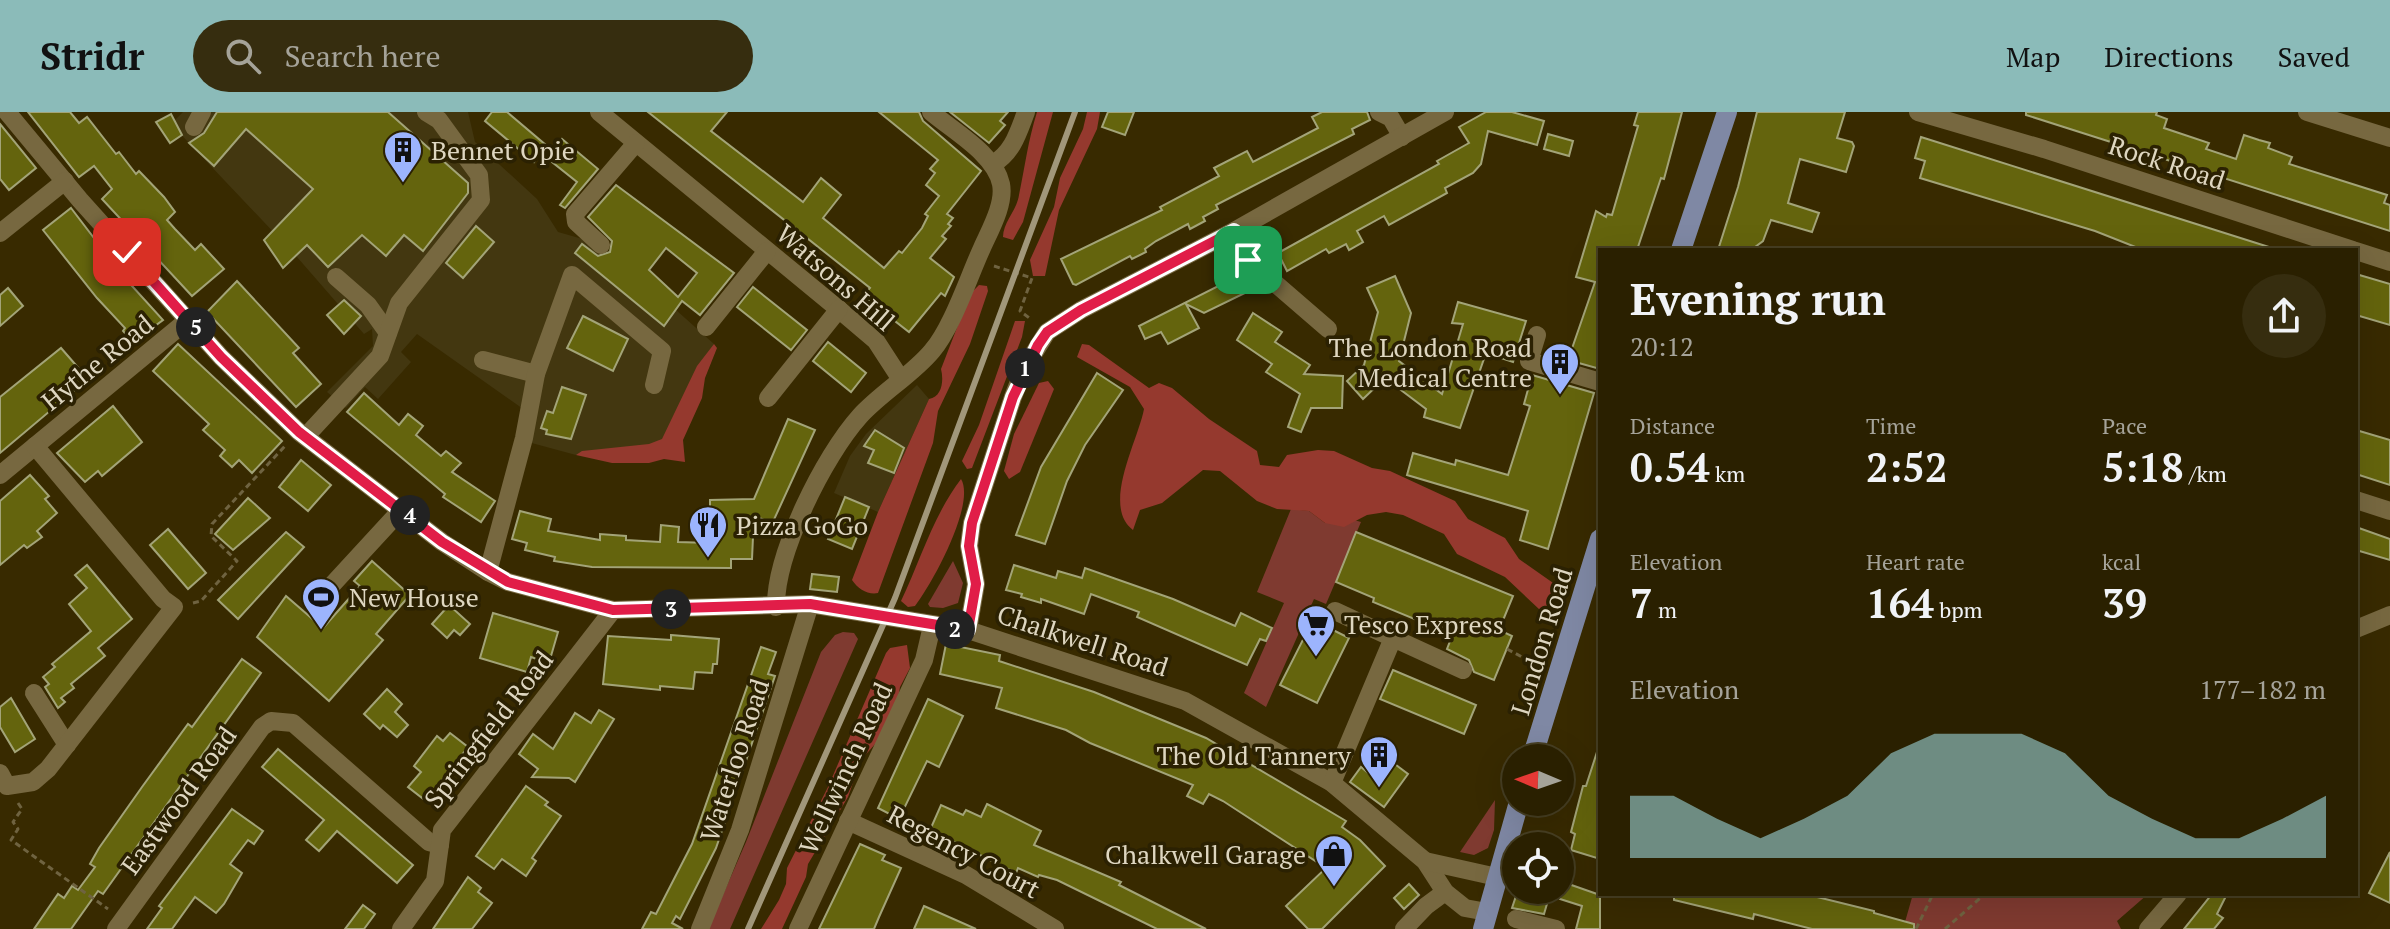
<!DOCTYPE html>
<html lang="en">
<head>
<meta charset="utf-8">
<style>
  body { margin:0; font-family:"PT Serif",serif; background:#362d0f; color:#f1f3f6; height:100vh; display:flex; flex-direction:column; font-size:30px; white-space:nowrap }
  * { box-sizing:border-box; margin:0 }
  p { font-size:26px; color:#a5a399 }
  .icon { flex:none; width:44px; height:44px; fill:none; stroke:currentColor; stroke-width:2; stroke-linecap:round; stroke-linejoin:round }
  .map { position:relative; flex:1; overflow:hidden }
  .sheet { position:absolute; left:1598px; top:136px; width:760px; height:648px; display:flex; flex-direction:column; background:#2a2000; border-radius:0px; box-shadow:0 8px 32px #0002,0 0 0 2px #463e22 }
  .sheet>* { flex:none }
  .needle { width:52px; rotate:272deg }
  .buttons { position:absolute; left:1502px; top:632px; display:grid; gap:16px }
  .buttons a { display:grid; place-items:center; width:72px; height:72px; border-radius:50%; background:#2a2000; box-shadow:0 8px 32px #0002,0 0 0 2px #463e22; font-size:40px }
  .pin { position:absolute; display:grid; place-items:center; width:68px; height:68px; color:#fff; margin:-34px; border-radius:16px; box-shadow:0 4px 12px #0006 }
  .km { position:absolute; width:40px; height:40px; margin:-20px; border-radius:50%; background:#222; color:#fff; font-size:22px; line-height:40px; text-align:center }
  .round { display:grid; place-items:center; flex:none; width:84px; height:84px; border-radius:42px; background:#362d0f }
  .overview { display:flex; align-items:center; justify-content:space-between; height:136px; padding:0 32px }
  h1 { font-size:44px; font-weight:700; line-height:60px }
  .stats { display:grid; grid-template-columns:repeat(3,1fr); gap:12px; height:136px; padding:8px 32px }
  .stats div { display:grid; align-content:center }
  .stats b { font-size:40px; font-weight:700 }
  .stats small { font-size:22px; font-weight:400 }
  .stats p { font-size:22px }
  .chart { height:224px; padding:16px 32px }
  .chart p { display:flex; justify-content:space-between }
  .chart svg { width:100%; height:144px; margin-top:8px; fill:#8bbbb9; opacity:.7 }
  header { display:flex; align-items:center; gap:48px; box-sizing:border-box; height:112px; padding:0 40px; background:#8bbbb9; color:#111 }
  header strong { font-size:38px }
  nav { display:flex; gap:44px; margin-inline-start:auto; font-size:28px }
  .search { width:560px; height:72px; background:#362d0f; display:flex; align-items:center; gap:20px; box-sizing:border-box; padding:0 28px; border-radius:44px; color:#a5a399; font-size:30px }
  .map>svg:first-child { display:block }
</style>
</head>
<body>
<header>
<strong>Stridr</strong>
<div class="search"><svg class="icon" aria-label="search" viewBox="0 0 24 24"><circle cx="10" cy="10" r="6"/><path d="M15 15l6 6"/></svg>Search here</div>
<nav><a>Map</a><a>Directions</a><a>Saved</a></nav>
</header>
<div class="map">
<svg width="2390" height="817" viewBox="0 0 2390 817">
  <rect width="100%" height="100%" fill="#382a00"/>
  <!-- built -->
  <g fill="#433710">
    <polygon points="183,0 468,0 475,30 537,87 558,120 586,128 666,189 714,232 669,334 576,343 528,330 533,304 417,222 401,240 411,250 378,287 365,275 346,296 327,280 373,234 372,217 364,222 297,145 171,12"/>
    <polygon points="917,273 929,287 878,400 834,381 850,344 866,322"/>
  </g>
  <!-- green -->
  <g fill="#7f3a30">
    <polygon points="1291,397 1309,399 1325,411 1354,408 1361,410 1326,492 1314,487 1266,595 1244,581 1284,491 1257,480"/>
    <polygon points="953,449 963,471 958,491 943,496 930,495 928,492"/>
    <polygon points="843,520 854,521 858,527 730,817 708,817 746,730 821,540 835,523"/>
    <polygon points="1495,688 1494,718 1488,736 1474,743 1460,740"/>
    <polygon points="1913,782 2148,782 2117,809 2121,817 1903,817"/>
  </g>
  <!-- forest -->
  <g fill="#95392e">
    <path d="M1037,0H1053L1023,110L1013,128L1003,125C1003,110 1017,98 1019,83C1025,54 1028,29 1037,0Z"/>
    <polygon points="1087,0 1100,0 1097,17 1059,98 1045,164 1033,164 1030,148 1054,95 1060,66 1083,17"/>
    <path d="M979,173L987,174L988,179L970,232L938,299L933,331L878,481C868,483 858,477 852,468L878,400L929,287C942,285 944,269 941,257L970,182Z"/>
    <polygon points="1015,209 1025,209 1022,225 972,356 967,357 962,349 979,313"/>
    <polygon points="714,232 717,236 705,266 702,286 683,328 685,350 664,347 649,351 612,351 576,343 582,339 649,332 662,327 697,254"/>
    <path d="M1082,232L1089,233L1149,276L1159,271L1172,276L1209,307L1257,339L1260,353L1279,355L1287,343L1318,338L1334,339L1372,356L1390,359L1455,389L1468,407L1505,426L1519,447L1556,473L1550,498H1540L1505,465L1457,442L1444,422L1403,403L1386,400L1367,403L1344,415L1325,411L1309,399L1277,397L1257,389L1220,359L1203,358L1162,391L1140,398L1133,418C1101,394 1138,329 1144,297L1130,275L1077,245Z"/>
    <polygon points="1048,269 1054,277 1020,360 1009,367 1004,359 1014,322 1039,271"/>
    <path d="M961,367C976,392 932,472 915,494L908,495L901,489C921,447 933,404 961,367Z"/>
    <polygon points="907,533 910,556 900,575 898,587 876,631 861,648 848,685 808,752 806,765 782,817 761,817 779,788 786,772 787,756 828,675 886,541 890,536"/>
  </g>
  <!-- building -->
  <g fill="#64640d" stroke="#a3a478" stroke-width="2" fill-rule="evenodd">
    <polygon points="28,0 70,0 79,11 87,5 116,42 119,40 136,62 139,59 164,85 175,100 167,108 175,117 195,138 201,132 224,157 192,184 102,87 112,77 94,54 79,65"/>
    <polygon points="217,0 388,0 468,71 468,81 423,139 404,123 386,144 362,123 328,155 307,133 283,156 264,128 313,77 246,17 214,54 189,31 204,21"/>
    <polygon points="492,0 507,0 547,34 534,50 485,9"/>
    <polygon points="648,0 727,0 711,19 803,90 821,66 841,83 823,106 884,156 899,139 902,141 922,116 928,104 925,102 939,84 926,73 935,61 930,57 938,48 879,0 919,0 923,9 981,59 947,102 953,106 948,112 951,114 942,124 946,127 930,146 954,165 945,184 941,181 909,220 863,184 870,176"/>
    <polygon points="950,0 1008,0 1000,9 1005,13 989,31"/>
    <polygon points="1108,0 1134,0 1125,23 1102,15"/>
    <polygon points="1322,0 1367,0 1370,8 1352,17 1354,22 1216,93 1218,97 1203,105 1205,109 1190,117 1188,112 1156,129 1145,137 1146,140 1132,147 1130,144 1076,173 1073,172 1061,147 1162,98 1160,95 1219,64 1214,56 1247,39 1253,50 1318,16 1312,5"/>
    <polygon points="1486,0 1512,0 1544,9 1537,33 1488,19 1481,52 1473,61 1445,76 1447,81 1389,113 1384,104 1357,119 1363,130 1349,138 1346,132 1329,141 1326,137 1287,159 1278,141 1439,52 1437,49 1469,31 1459,15"/>
    <polygon points="1638,0 1682,0 1664,67 1661,66 1637,138 1600,138 1600,257 1568,248 1595,170 1576,165 1596,99 1606,105 1607,102 1612,103 1638,14 1634,13"/>
    <polygon points="1757,0 1845,0 1837,26 1852,30 1854,34 1846,60 1800,47 1788,91 1819,101 1812,120 1771,108 1763,129 1751,138 1718,138 1738,75"/>
    <polygon points="2026,0 2157,0 2156,3 2167,7 2164,16 2209,31 2206,37 2236,47 2244,23 2259,28 2270,31 2268,36 2292,45 2289,52 2387,83 2384,91 2390,93 2390,119 2026,3"/>
    <polygon points="171,2 182,23 170,31 156,10"/>
    <polygon points="0,12 36,56 9,78 0,67"/>
    <polygon points="1548,22 1573,29 1569,44 1544,37"/>
    <polygon points="1921,25 2269,135 2269,138 2143,138 2095,119 1920,66 1925,49 1915,46"/>
    <polygon points="562,27 598,57 565,96 560,93 577,70 547,46"/>
    <path d="M616,73L734,161L700,203L682,189L664,214L575,141L582,132L598,144L610,140L612,129L588,105ZM666,136L697,161L678,185L649,158Z"/>
    <polygon points="71,96 123,164 163,208 133,230 123,219 125,216 97,186 43,118"/>
    <polygon points="476,114 494,130 463,166 446,151"/>
    <polygon points="1244,161 1253,177 1204,201 1186,192 1199,216 1168,232 1161,220 1145,227 1139,214"/>
    <polygon points="2356,162 2390,172 2390,213 2356,203"/>
    <polygon points="1395,164 1411,201 1399,249 1442,282 1463,212 1452,211 1458,190 1526,209 1513,250 1486,241 1460,316 1424,305 1426,297 1385,266 1363,287 1347,269 1364,253 1378,200 1367,176"/>
    <polygon points="237,169 299,236 293,241 321,272 296,295 207,200"/>
    <polygon points="753,175 807,218 791,238 737,195"/>
    <polygon points="8,176 23,194 0,214 0,183"/>
    <polygon points="344,188 361,204 344,222 327,203"/>
    <polygon points="1253,201 1282,220 1275,230 1310,253 1304,262 1343,264 1342,296 1311,296 1301,320 1288,315 1300,282 1266,260 1272,252 1237,228"/>
    <polygon points="583,204 628,227 613,259 567,236"/>
    <polygon points="828,230 866,261 851,280 813,249"/>
    <polygon points="178,232 282,329 252,361 239,348 232,355 220,344 225,338 203,318 209,312 153,259"/>
    <polygon points="61,236 88,267 0,341 0,285"/>
    <polygon points="1097,261 1123,278 1085,333 1067,369 1045,432 1016,423 1041,355"/>
    <polygon points="1532,263 1594,281 1548,437 1520,428 1528,399 1407,363 1413,341 1455,353 1456,348 1508,363 1530,294 1524,292"/>
    <polygon points="562,275 586,283 571,327 546,322 547,318 541,316 547,299 553,301"/>
    <polygon points="364,281 399,313 408,302 423,314 416,323 441,344 446,339 461,351 452,360 495,389 481,410 443,385 445,382 347,300"/>
    <polygon points="113,294 142,330 102,364 98,359 85,370 57,341"/>
    <polygon points="788,307 815,318 772,412 754,403 752,447 731,447 731,456 592,455 554,449 555,445 525,438 527,431 512,427 520,399 551,407 548,419 600,428 600,422 626,424 626,428 660,430 661,413 679,415 678,430 710,431 710,388 754,387"/>
    <polygon points="875,318 904,336 894,361 868,351 874,338 864,334"/>
    <polygon points="2356,318 2390,328 2390,373 2356,362"/>
    <polygon points="301,348 331,373 308,399 279,375"/>
    <polygon points="30,363 49,384 45,387 57,401 37,419 42,425 27,436 24,433 0,453 0,389"/>
    <polygon points="845,385 869,395 852,437 828,427"/>
    <polygon points="248,386 270,406 233,438 215,422"/>
    <polygon points="2356,415 2390,427 2390,448 2356,438"/>
    <polygon points="168,417 206,461 188,477 150,433"/>
    <polygon points="286,420 304,435 238,507 218,488"/>
    <polygon points="1356,420 1513,484 1499,518 1512,524 1494,568 1474,560 1469,548 1447,537 1454,519 1425,507 1424,511 1373,490 1374,486 1336,470"/>
    <polygon points="372,449 410,483 376,522 383,528 329,589 257,525 286,484 323,516 360,474 354,469"/>
    <polygon points="87,453 132,507 98,536 105,544 71,572 74,576 61,586 65,590 58,596 45,575 49,572 43,565 55,555 52,552 91,519 69,492 87,476 75,463"/>
    <polygon points="1014,453 1056,466 1058,459 1082,466 1085,456 1173,487 1235,514 1241,501 1272,516 1266,529 1260,527 1247,553 1137,505 1139,500 1091,482 1084,502 1041,487 1041,491 1021,485 1022,482 1006,478"/>
    <polygon points="812,462 839,465 837,480 810,477"/>
    <polygon points="449,493 470,512 460,523 454,518 447,526 432,512"/>
    <polygon points="493,501 558,520 551,544 548,543 546,550 531,545 527,560 480,546"/>
    <polygon points="1313,508 1349,526 1317,591 1280,573"/>
    <polygon points="671,523 719,527 717,552 713,552 712,561 695,560 693,577 660,574 660,578 603,572 608,524 671,528"/>
    <polygon points="946,532 1000,543 999,549 1094,580 1206,626 1346,709 1342,715 1360,728 1385,754 1322,817 1308,817 1286,794 1326,756 1223,689 1209,682 1203,692 1187,684 1193,673 1090,631 1066,618 996,596 1002,576 940,562"/>
    <polygon points="761,535 776,540 768,562 775,564 716,736 680,807 676,804 672,811 683,817 642,817 651,800 656,802 692,732"/>
    <polygon points="242,547 261,561 103,782 98,779 71,817 34,817 58,782 64,786 72,774 78,778 95,755 90,752 99,736 142,675 188,612 192,615"/>
    <polygon points="1393,558 1476,593 1464,622 1380,587"/>
    <polygon points="387,577 402,592 395,600 408,613 397,625 383,613 380,617 364,602"/>
    <polygon points="11,586 35,627 15,640 0,615 0,595"/>
    <polygon points="928,587 963,604 939,655 927,649 899,707 878,696"/>
    <polygon points="599,598 614,607 575,670 569,666 532,665 538,657 519,642 533,622 553,637 575,601 591,611"/>
    <polygon points="450,621 468,635 426,689 408,675 421,660 414,654 437,624 443,629"/>
    <polygon points="278,637 413,753 397,771 337,719 319,739 306,728 324,708 262,655"/>
    <polygon points="1597,640 1600,640 1600,747 1571,738 1575,722 1571,720 1583,674 1586,674"/>
    <polygon points="1392,650 1408,662 1384,695 1350,670 1361,655 1373,665 1382,652 1388,656"/>
    <polygon points="526,674 548,690 545,693 561,704 532,746 536,749 526,764 502,747 494,757 476,744"/>
    <polygon points="987,692 1041,719 1034,733 1121,770 1119,773 1206,817 1157,817 1057,768 1039,763 1038,765 1018,756 1016,761 930,718 941,693 963,703 966,698 981,705"/>
    <polygon points="232,697 263,719 254,732 248,728 230,752 242,761 224,792 216,801 195,785 172,817 147,817 162,796 159,794"/>
    <polygon points="860,732 885,743 882,748 901,756 879,805 874,817 819,817"/>
    <polygon points="2390,740 2390,791 2369,781"/>
    <polygon points="468,765 481,776 478,780 492,791 472,817 433,817"/>
    <polygon points="1560,769 1600,783 1600,817 1576,817 1582,794 1560,787"/>
    <polygon points="1409,772 1419,783 1404,797 1394,786"/>
    <polygon points="1518,778 1551,778 1544,802 1512,796"/>
    <polygon points="1674,782 1805,782 1874,799 1874,801 1914,812 1914,817 1812,817 1754,802 1753,807 1674,788"/>
    <polygon points="2212,782 2227,782 2217,802 2223,806 2214,817 2184,817"/>
    <polygon points="363,793 375,802 364,817 345,817"/>
    <polygon points="924,794 976,817 914,817"/>
  </g>
  <g fill="none" stroke-linecap="round" stroke-linejoin="round">
    <!-- path -->
    <g stroke="#6f6340" stroke-width="3" stroke-dasharray="6 4" stroke-linecap="butt">
      <polyline points="994,154 1032,166 1020,199 1032,208"/>
      <polyline points="193,491 201,489 237,449 211,424 212,412 285,334"/>
      <polyline points="1507,537 1539,554"/>
      <polyline points="18,691 22,697 13,710 18,717 11,728 108,797"/>
      <polyline points="1916,817 1933,782"/>
      <polyline points="1945,817 1985,782"/>
    </g>
    <!-- minor -->
    <g stroke="#776840" stroke-width="18">
      <polyline points="7,0 80,88 221,245 299,320 442,430 488,460 508,470 613,498 810,492 968,518 1185,589 1332,671 1425,749 1445,780 1465,796 1487,800"/>
      <polyline points="599,0 842,200 876,229 900,266"/>
      <polyline points="1379,0 1391,6 1402,25"/>
      <polyline points="1918,0 2044,37 2353,138"/>
      <polyline points="2307,0 2390,26"/>
      <polyline points="194,15 202,0"/>
      <path d="M993,52C1013,40 1018,21 1026,0"/>
      <polyline points="1234,119 1248,148 1328,217"/>
      <polyline points="0,121 65,69"/>
      <polyline points="601,133 576,110 575,102 636,31"/>
      <polyline points="2356,139 2390,150"/>
      <polyline points="336,165 368,193 388,221"/>
      <polyline points="706,215 767,139"/>
      <polyline points="1537,223 1529,249 1600,270"/>
      <polyline points="483,248 536,262"/>
      <polyline points="768,286 839,197"/>
      <polyline points="307,323 380,244 399,191 481,88 479,63 439,8 426,0"/>
      <polyline points="0,363 189,207"/>
      <polyline points="2356,388 2390,399"/>
      <polyline points="488,460 524,326 536,262 572,163 662,239 654,273"/>
      <polyline points="320,486 402,397"/>
      <path d="M776,495C775,442 824,344 860,304C881,281 913,262 932,239C952,216 969,164 982,136C990,118 1005,92 1001,72C995,42 953,19 931,0"/>
      <polyline points="1335,499 1393,526"/>
      <polyline points="2356,517 2390,503"/>
      <polyline points="968,518 976,472 969,434 972,411 1013,285 1024,257 1047,220 1081,198 1234,119 1445,0"/>
      <polyline points="34,581 67,633"/>
      <polyline points="0,661 7,674 33,670 48,657 174,495 163,487 35,334"/>
      <polyline points="1332,671 1393,526 1463,558"/>
      <polyline points="848,709 966,763 1055,817"/>
      <polyline points="1425,749 1497,765"/>
      <polyline points="1516,807 1556,817"/>
      <polyline points="116,817 262,615 271,609 293,611 429,730 440,733"/>
      <polyline points="401,817 435,769 442,718 613,498"/>
      <polyline points="700,817 740,718 810,492"/>
      <polyline points="798,817 924,548 932,514"/>
      <polyline points="1404,817 1426,794 1445,780"/>
      <polyline points="2148,817 2178,782"/>
    </g>
    <!-- major -->
    <g stroke="#7f88a4" stroke-width="20">
      <polyline points="1681,138 1727,0"/>
      <polyline points="1532,646 1600,427"/>
      <polyline points="1483,817 1519,690"/>
    </g>
    <!-- rail -->
    <polyline stroke="#a1977a" stroke-width="6" points="748,817 895,486 1075,0"/>
  </g>
  <g fill="none" stroke-linecap="round" stroke-linejoin="round">
    <!-- route casing -->
    <g stroke="#fff" stroke-width="16">
      <polyline id="route" points="127,140 221,245 299,320 442,430 508,470 613,498 810,492 968,518 976,472 969,434 972,411 1013,285 1038,233 1047,220 1081,198 1234,119 1248,148"/>
    </g>
    <!-- route -->
    <use href="#route" stroke="#e11d48" stroke-width="10"/>
  </g>
  <!-- icons -->
  <defs>
    <g id="building-pin" transform="scale(2)"><path d="M0 17L-7.5 6A9.5 9.5 0 1 1 7.5 6Z" fill="#9cb4fd" stroke="#2b2102"/><path d="M-4-6H4V6H1V3H-1V6H-4ZM-2.5-4.3h1.7v1.8h-1.7ZM.8-4.3h1.7v1.8H.8ZM-2.5-1h1.7V.8h-1.7ZM.8-1h1.7V.8H.8Z" fill="#111"/></g>
    <g id="restaurant-pin" transform="scale(2)"><path d="M0 17L-7.5 6A9.5 9.5 0 1 1 7.5 6Z" fill="#9cb4fd" stroke="#2b2102"/><path d="M-5-6h1v4h1v-4h1v4h1v-4h1v5L-1.5 .5V6h-2V.5L-5-1ZM5-6V6H3V1.5H1.5Q1.5-4 5-6Z" fill="#111"/></g>
    <g id="stadium-pin" transform="scale(2)"><path d="M0 17L-7.5 6A9.5 9.5 0 1 1 7.5 6Z" fill="#9cb4fd" stroke="#2b2102"/><path d="M0-5a6.5 5 0 1 0 0 10a6.5 5 0 1 0 0-10ZM-3.5-1.8h7v3.6h-7Z" fill="#111"/></g>
    <g id="supermarket-pin" transform="scale(2)"><path d="M0 17L-7.5 6A9.5 9.5 0 1 1 7.5 6Z" fill="#9cb4fd" stroke="#2b2102"/><path d="M-6-5.5h2.5l.6 2H6L4.5 2H-2.5L-4.4-4H-6ZM-1.5 3.2a1.3 1.3 0 1 0 .1 0ZM3 3.2a1.3 1.3 0 1 0 .1 0Z" fill="#111"/></g>
    <g id="shop-pin" transform="scale(2)"><path d="M0 17L-7.5 6A9.5 9.5 0 1 1 7.5 6Z" fill="#9cb4fd" stroke="#2b2102"/><path d="M-5-2.5h2.3a2.7 3.5 0 0 1 5.4 0H5L5.5 6h-11ZM-1.5-2.5h3a1.5 2.3 0 0 0-3 0Z" fill="#111"/></g>
  </defs>
  <g fill-rule="evenodd">
    <use href="#building-pin" x="403" y="38"/>
    <use href="#building-pin" x="1560" y="250"/>
    <use href="#restaurant-pin" x="708" y="413"/>
    <use href="#stadium-pin" x="321" y="485"/>
    <use href="#supermarket-pin" x="1316" y="512"/>
    <use href="#building-pin" x="1379" y="643"/>
    <use href="#shop-pin" x="1334" y="742"/>
  </g>
  <g text-anchor="middle" dominant-baseline="central" stroke-width="7" stroke-linejoin="round" paint-order="stroke">
    <!-- poi labels -->
    <g font-size="26" fill="#ded6c0" stroke="#2b2102" text-anchor="start">
      <text x="431" y="38">Bennet Opie</text>
      <text x="1532" y="235" text-anchor="end">The London Road<tspan x="1532" dy="30">Medical Centre</tspan></text>
      <text x="736" y="413">Pizza GoGo</text>
      <text x="349" y="485">New House</text>
      <text x="1344" y="512">Tesco Express</text>
      <text x="1351" y="643" text-anchor="end">The Old Tannery</text>
      <text x="1306" y="742" text-anchor="end">Chalkwell Garage</text>
    </g>
    <!-- street labels -->
    <g font-size="26" fill="#ded6c0" stroke="#2b2102">
      <text transform="translate(2167 50) rotate(18)">Rock Road</text>
      <text transform="translate(836 165) rotate(41)">Watsons Hill</text>
      <text transform="translate(97 250) rotate(-39)">Hythe Road</text>
      <text transform="translate(1083 528) rotate(18)">Chalkwell Road</text>
      <text transform="translate(1541 529) rotate(-73)">London Road</text>
      <text transform="translate(488 617) rotate(-52)">Springfield Road</text>
      <text transform="translate(734 648) rotate(-72)">Waterloo Road</text>
      <text transform="translate(845 656) rotate(-65)">Wellwinch Road</text>
      <text transform="translate(178 688) rotate(-54)">Eastwood Road</text>
      <text transform="translate(964 739) rotate(28)">Regency Court</text>
    </g>
  </g>
</svg>
<div class="buttons">
<a><svg class="needle" viewBox="-14 -14 28 28"><path d="M0-13l5 13h-10z" fill="#e53935"/><path d="M0 13l5-13h-10z" fill="#a5a399"/></svg></a>
<a><svg class="icon" aria-label="locate" viewBox="0 0 24 24"><circle cx="12" cy="12" r="6"/><path d="M12 2v4M12 18v4M2 12h4M18 12h4"/></svg></a>
</div>
<div class="pin" style="left:1248px;top:148px;background:#1e9e55"><svg class="icon" aria-label="arrive" viewBox="0 0 24 24"><path d="M6 21V4h12l-3 4 3 4H6"/></svg></div>
<div class="pin" style="left:127px;top:140px;background:#d93025"><svg class="icon" aria-label="check" viewBox="0 0 24 24"><path d="M5 12l5 5 9-10"/></svg></div>
<b class="km" style="left:1025px;top:256px">1</b>
<b class="km" style="left:955px;top:517px">2</b>
<b class="km" style="left:671px;top:497px">3</b>
<b class="km" style="left:410px;top:403px">4</b>
<b class="km" style="left:196px;top:215px">5</b>
<section class="sheet">
<div class="overview"><div><h1>Evening run</h1><p>20:12</p></div><a class="round"><svg class="icon" aria-label="share" viewBox="0 0 24 24"><path d="M12 15V3M7 8l5-5 5 5M5 13v7h14v-7"/></svg></a></div>
<div class="stats">
<div><p>Distance</p><b>0.54<small> km</small></b></div>
<div><p>Time</p><b>2:52</b></div>
<div><p>Pace</p><b>5:18<small> /km</small></b></div>
</div>
<div class="stats">
<div><p>Elevation</p><b>7<small> m</small></b></div>
<div><p>Heart rate</p><b>164<small> bpm</small></b></div>
<div><p>kcal</p><b>39</b></div>
</div>
<div class="chart"><p><span>Elevation</span>177–182 m</p>
<svg viewBox="0 0 160 44" preserveAspectRatio="none"><path d="M0 44V25L10 25L20 32L30 38L40 32L50 25L60 12L70 6L80 6L90 6L100 12L110 25L120 32L130 38L140 38L150 32L160 25V44z"/></svg>
</div>
</section>
</div>
</body>
</html>
